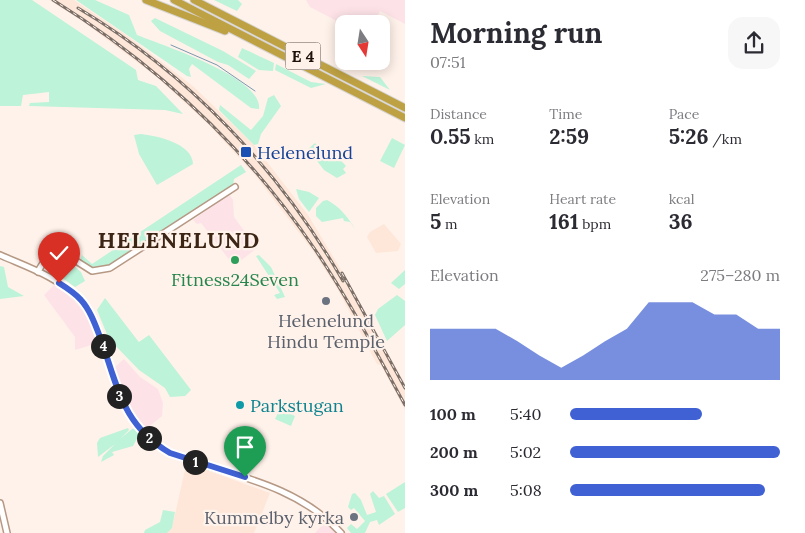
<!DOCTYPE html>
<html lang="en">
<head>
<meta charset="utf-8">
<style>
  body { margin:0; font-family:Lora,serif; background:#f7f7f7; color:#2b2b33; height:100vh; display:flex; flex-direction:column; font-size:19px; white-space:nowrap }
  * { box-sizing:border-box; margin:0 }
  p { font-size:16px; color:#7c7c81 }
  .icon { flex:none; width:28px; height:28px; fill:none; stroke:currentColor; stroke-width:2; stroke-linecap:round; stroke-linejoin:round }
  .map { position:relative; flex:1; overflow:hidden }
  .side { display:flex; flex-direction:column; background:#fff; width:400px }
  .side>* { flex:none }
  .needle { width:32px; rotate:168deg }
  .tools { position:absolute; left:335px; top:15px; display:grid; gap:10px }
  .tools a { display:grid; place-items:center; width:55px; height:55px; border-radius:10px; background:#fff; box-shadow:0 2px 12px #0003; font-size:25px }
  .pin { position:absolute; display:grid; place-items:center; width:42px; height:42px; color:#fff; margin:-51px -21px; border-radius:50% 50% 50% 0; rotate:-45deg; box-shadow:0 0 5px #0007 }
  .pin .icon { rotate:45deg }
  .km { position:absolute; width:25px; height:25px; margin:-12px; border-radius:50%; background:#222; color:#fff; font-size:14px; line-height:25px; text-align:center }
  .round { display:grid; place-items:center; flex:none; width:52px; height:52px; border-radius:15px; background:#f7f7f7 }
  .summary { display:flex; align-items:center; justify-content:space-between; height:85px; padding:0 25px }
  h1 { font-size:28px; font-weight:700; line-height:38px }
  .metrics { display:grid; grid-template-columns:repeat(3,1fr); gap:8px; height:85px; padding:5px 25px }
  .metrics div { display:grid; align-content:center }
  .metrics b { font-size:21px; font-weight:700 }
  .metrics small { font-size:14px; font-weight:400 }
  .metrics p { font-size:14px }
  .chart { height:140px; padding:10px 25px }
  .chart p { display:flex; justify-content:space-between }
  .chart svg { width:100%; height:90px; margin-top:5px; fill:#4061d3; opacity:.7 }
  ul { padding:0 25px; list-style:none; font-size:16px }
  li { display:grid; grid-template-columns:80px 60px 1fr; align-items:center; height:38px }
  li i { height:12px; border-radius:6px; background:#4061d3 }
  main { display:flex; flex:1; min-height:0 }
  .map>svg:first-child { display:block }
</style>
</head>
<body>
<main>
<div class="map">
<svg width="405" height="533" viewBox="0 0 405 533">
  <rect width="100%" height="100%" fill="#fff2ea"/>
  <!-- commercial -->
  <g fill="#fde3e8">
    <polygon points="306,0 405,0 405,24 380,11 373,24 344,24 344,31 337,28 335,20 310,7"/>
    <polygon points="229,194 233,200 234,217 257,248 234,266 201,223 197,224 193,220"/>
    <polygon points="54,285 63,290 87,314 98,343 75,350 75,337 44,295"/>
    <polygon points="124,359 140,377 158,389 163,403 162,416 146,429 126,403 119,385 114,368"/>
    <polygon points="325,522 337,533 315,533"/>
  </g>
  <!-- built -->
  <g fill="#fee7d8">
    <polygon points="49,0 74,0 129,37 194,87 254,145 308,215 352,288 405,384 405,410 381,365 377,364 338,290 313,251 255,175 208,124 157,77 81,20"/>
    <polygon points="384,224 401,244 398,251 376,253 367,237 370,232"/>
    <polygon points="186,465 201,468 270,493 254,533 167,533 172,528"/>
  </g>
  <!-- green -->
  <g fill="#bdf3d9">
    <polygon points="0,0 32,0 136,70 138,80 156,86 183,114 165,110 29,106 30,103 49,102 49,92 23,95 21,106 0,106"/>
    <path d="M76,0H95L129,15L137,35C161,45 263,77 259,109L251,108L192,64L189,69L191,77L187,76Z"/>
    <polygon points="214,0 238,0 242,4 237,11"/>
    <polygon points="155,18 223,51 256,71 249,79 228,65 218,62 160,31 151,21"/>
    <polygon points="242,48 274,63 273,71 259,70 238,57"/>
    <polygon points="276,64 311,82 326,84 311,88 275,70"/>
    <polygon points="362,76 380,77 390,90"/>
    <polygon points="274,95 281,106 261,134 258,144 254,145 219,110 220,105 251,130 263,116 268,98"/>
    <path d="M141,134C157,136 192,143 193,164L157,185L139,154L134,135Z"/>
    <polygon points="392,138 405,145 394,168 380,161"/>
    <polygon points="315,143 324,153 317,159 332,151 346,166 343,169 346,173 337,178 324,170 308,149"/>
    <polygon points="241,165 246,172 234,179 233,186 109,268 92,269 80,261 82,255 92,264"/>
    <polygon points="296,189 309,192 319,198 309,212 299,199"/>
    <path d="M327,200C340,207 348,217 355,229L350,222L344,221L343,218L322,222L316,216V208L323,201Z"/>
    <polygon points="259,255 271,267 285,297 277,299 274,295 280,293 256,256"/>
    <polygon points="0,266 4,267 8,287 24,296 0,299"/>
    <polygon points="74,266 81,272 85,281 75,287 61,277"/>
    <polygon points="405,270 405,284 399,289 391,283"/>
    <polygon points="397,295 405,301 405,325 387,341 375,315 378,309"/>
    <polygon points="105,298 138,341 139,342 149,335 191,390 185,396 170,397 165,388 139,370 109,339 97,310"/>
    <polygon points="280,409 295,416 291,426 275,419"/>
    <polygon points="128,428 129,430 120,439 132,429 136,428 140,433 133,446 112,452 114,455 101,462 103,456 115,444 98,457 97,443 100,438"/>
    <polygon points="405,482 405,508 398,512 386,494"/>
    <polygon points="373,491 379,498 384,496 395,514 379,525 377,520 370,522 365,533 351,533 347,528 351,524 357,529 365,521 354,508 351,510 348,507 352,494 355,493 361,500 367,515 376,512 370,494"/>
    <polygon points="163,510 175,512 172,528 167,533 144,533 145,530 160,522"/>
  </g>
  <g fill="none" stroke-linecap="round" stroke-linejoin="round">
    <!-- stream -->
    <polyline stroke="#7999b2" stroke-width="1" points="171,45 217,65 255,91"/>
    <!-- tertiary casing -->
    <g stroke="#b69985" stroke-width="8">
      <g id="tertiary">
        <path d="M0,255C27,267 58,277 79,299C89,309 94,322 99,335C115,377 120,417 159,446C174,457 194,461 211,467C259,481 306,495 341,533"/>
        <path d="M38,272C43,261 49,255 62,252L92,271L110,268L235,187"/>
        <polyline points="0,503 7,533"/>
      </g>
    </g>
    <!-- motorway casing -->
    <g stroke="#d6d4d3" stroke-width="9">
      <g id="motorway">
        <polyline points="146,0 225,31"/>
        <polyline points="174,0 405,118"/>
        <polyline points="194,0 405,108"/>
      </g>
    </g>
    <!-- tertiary -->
    <use href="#tertiary" stroke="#fff" stroke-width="5"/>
    <!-- motorway -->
    <use href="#motorway" stroke="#bea143" stroke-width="7"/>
    <!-- rail casing -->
    <g stroke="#7b6f68" stroke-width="3">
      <g id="rail">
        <path d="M53,0C156,64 246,148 314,248C348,298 376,352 405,405"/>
        <path d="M78,8C189,74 279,169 343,281"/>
        <polyline points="342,273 405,388"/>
      </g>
    </g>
    <!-- rail -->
    <use href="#rail" stroke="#fff2ea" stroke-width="1" stroke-dasharray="4" stroke-linecap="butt"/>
  </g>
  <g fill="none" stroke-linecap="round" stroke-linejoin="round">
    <!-- route casing -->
    <g stroke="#fff" stroke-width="10">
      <path id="route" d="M59,283C67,288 75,293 81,300C90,310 95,324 100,337C118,386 121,424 170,453L245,477"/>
    </g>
    <!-- route -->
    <use href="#route" stroke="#4061d3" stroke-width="6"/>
  </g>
  <!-- markers -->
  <rect fill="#1a4fb4" stroke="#fff2ea" stroke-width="2" x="240" y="146" width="12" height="12" rx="2.5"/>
  <circle fill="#2e9e5b" stroke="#fff2ea" stroke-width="2" cx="235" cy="260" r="5"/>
  <g fill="#6b7280" stroke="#fff2ea" stroke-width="2">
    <circle cx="326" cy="301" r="5"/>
    <circle cx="354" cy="517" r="5"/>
  </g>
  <circle fill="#0f9aa8" stroke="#fff2ea" stroke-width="2" cx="240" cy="405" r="5"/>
  <g text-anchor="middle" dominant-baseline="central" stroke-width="4.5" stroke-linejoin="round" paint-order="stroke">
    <!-- shield labels -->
    <rect fill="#fff2ea" stroke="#61554e" stroke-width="1" x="285.5" y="42.5" width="35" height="27" rx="4"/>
    <g font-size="16" font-weight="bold" fill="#1d120b">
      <text x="303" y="56">E 4</text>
    </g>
    <!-- transit labels -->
    <g font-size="18" fill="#164399" stroke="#fff2ea" text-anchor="start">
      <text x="257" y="152">Helenelund</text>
    </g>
    <!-- leisure labels -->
    <g font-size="18" fill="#27864d" stroke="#fff2ea">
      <text x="235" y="279">Fitness24Seven</text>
    </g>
    <!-- worship labels -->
    <g font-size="18" fill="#5b616d" stroke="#fff2ea">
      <text x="326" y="320">Helenelund<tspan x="326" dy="21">Hindu Temple</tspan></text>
      <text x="344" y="517" text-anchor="end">Kummelby kyrka</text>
    </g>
    <!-- culture labels -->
    <g font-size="18" fill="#0d838f" stroke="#fff2ea" text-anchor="start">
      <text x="250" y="405">Parkstugan</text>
    </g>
    <!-- district labels -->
    <g font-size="22" font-weight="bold" letter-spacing="1" fill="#3c2515" stroke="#fff2ea">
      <text x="179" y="240">HELENELUND</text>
    </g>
  </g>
</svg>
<div class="tools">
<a><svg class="needle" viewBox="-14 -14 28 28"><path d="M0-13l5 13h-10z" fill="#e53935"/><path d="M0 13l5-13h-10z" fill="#7c7c81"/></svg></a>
</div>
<div class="pin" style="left:245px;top:477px;background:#1e9e55"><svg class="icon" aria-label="arrive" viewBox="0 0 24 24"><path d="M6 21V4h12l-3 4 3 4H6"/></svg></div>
<div class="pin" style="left:59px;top:283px;background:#d93025"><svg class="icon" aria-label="check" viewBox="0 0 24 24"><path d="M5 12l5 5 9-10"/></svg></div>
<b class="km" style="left:195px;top:462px">1</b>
<b class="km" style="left:149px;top:438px">2</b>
<b class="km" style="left:119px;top:396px">3</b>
<b class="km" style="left:103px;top:346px">4</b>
</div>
<section class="side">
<div class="summary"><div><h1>Morning run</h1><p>07:51</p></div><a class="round"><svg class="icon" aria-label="share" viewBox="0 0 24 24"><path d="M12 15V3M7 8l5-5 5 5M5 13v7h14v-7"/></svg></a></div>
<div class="metrics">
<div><p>Distance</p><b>0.55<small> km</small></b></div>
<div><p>Time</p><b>2:59</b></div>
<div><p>Pace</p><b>5:26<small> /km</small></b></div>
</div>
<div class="metrics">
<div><p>Elevation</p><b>5<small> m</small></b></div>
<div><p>Heart rate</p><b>161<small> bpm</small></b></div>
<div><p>kcal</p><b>36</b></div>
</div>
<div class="chart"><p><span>Elevation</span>275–280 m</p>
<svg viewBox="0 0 160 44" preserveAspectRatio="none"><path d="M0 44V19L10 19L20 19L30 19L40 25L50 32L60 38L70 32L80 25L90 19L100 6L110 6L120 6L130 12L140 12L150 19L160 19V44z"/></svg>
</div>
<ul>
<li><b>100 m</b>5:40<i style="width:63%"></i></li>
<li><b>200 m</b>5:02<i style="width:100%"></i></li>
<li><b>300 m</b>5:08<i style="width:93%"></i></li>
</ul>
</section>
</main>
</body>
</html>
